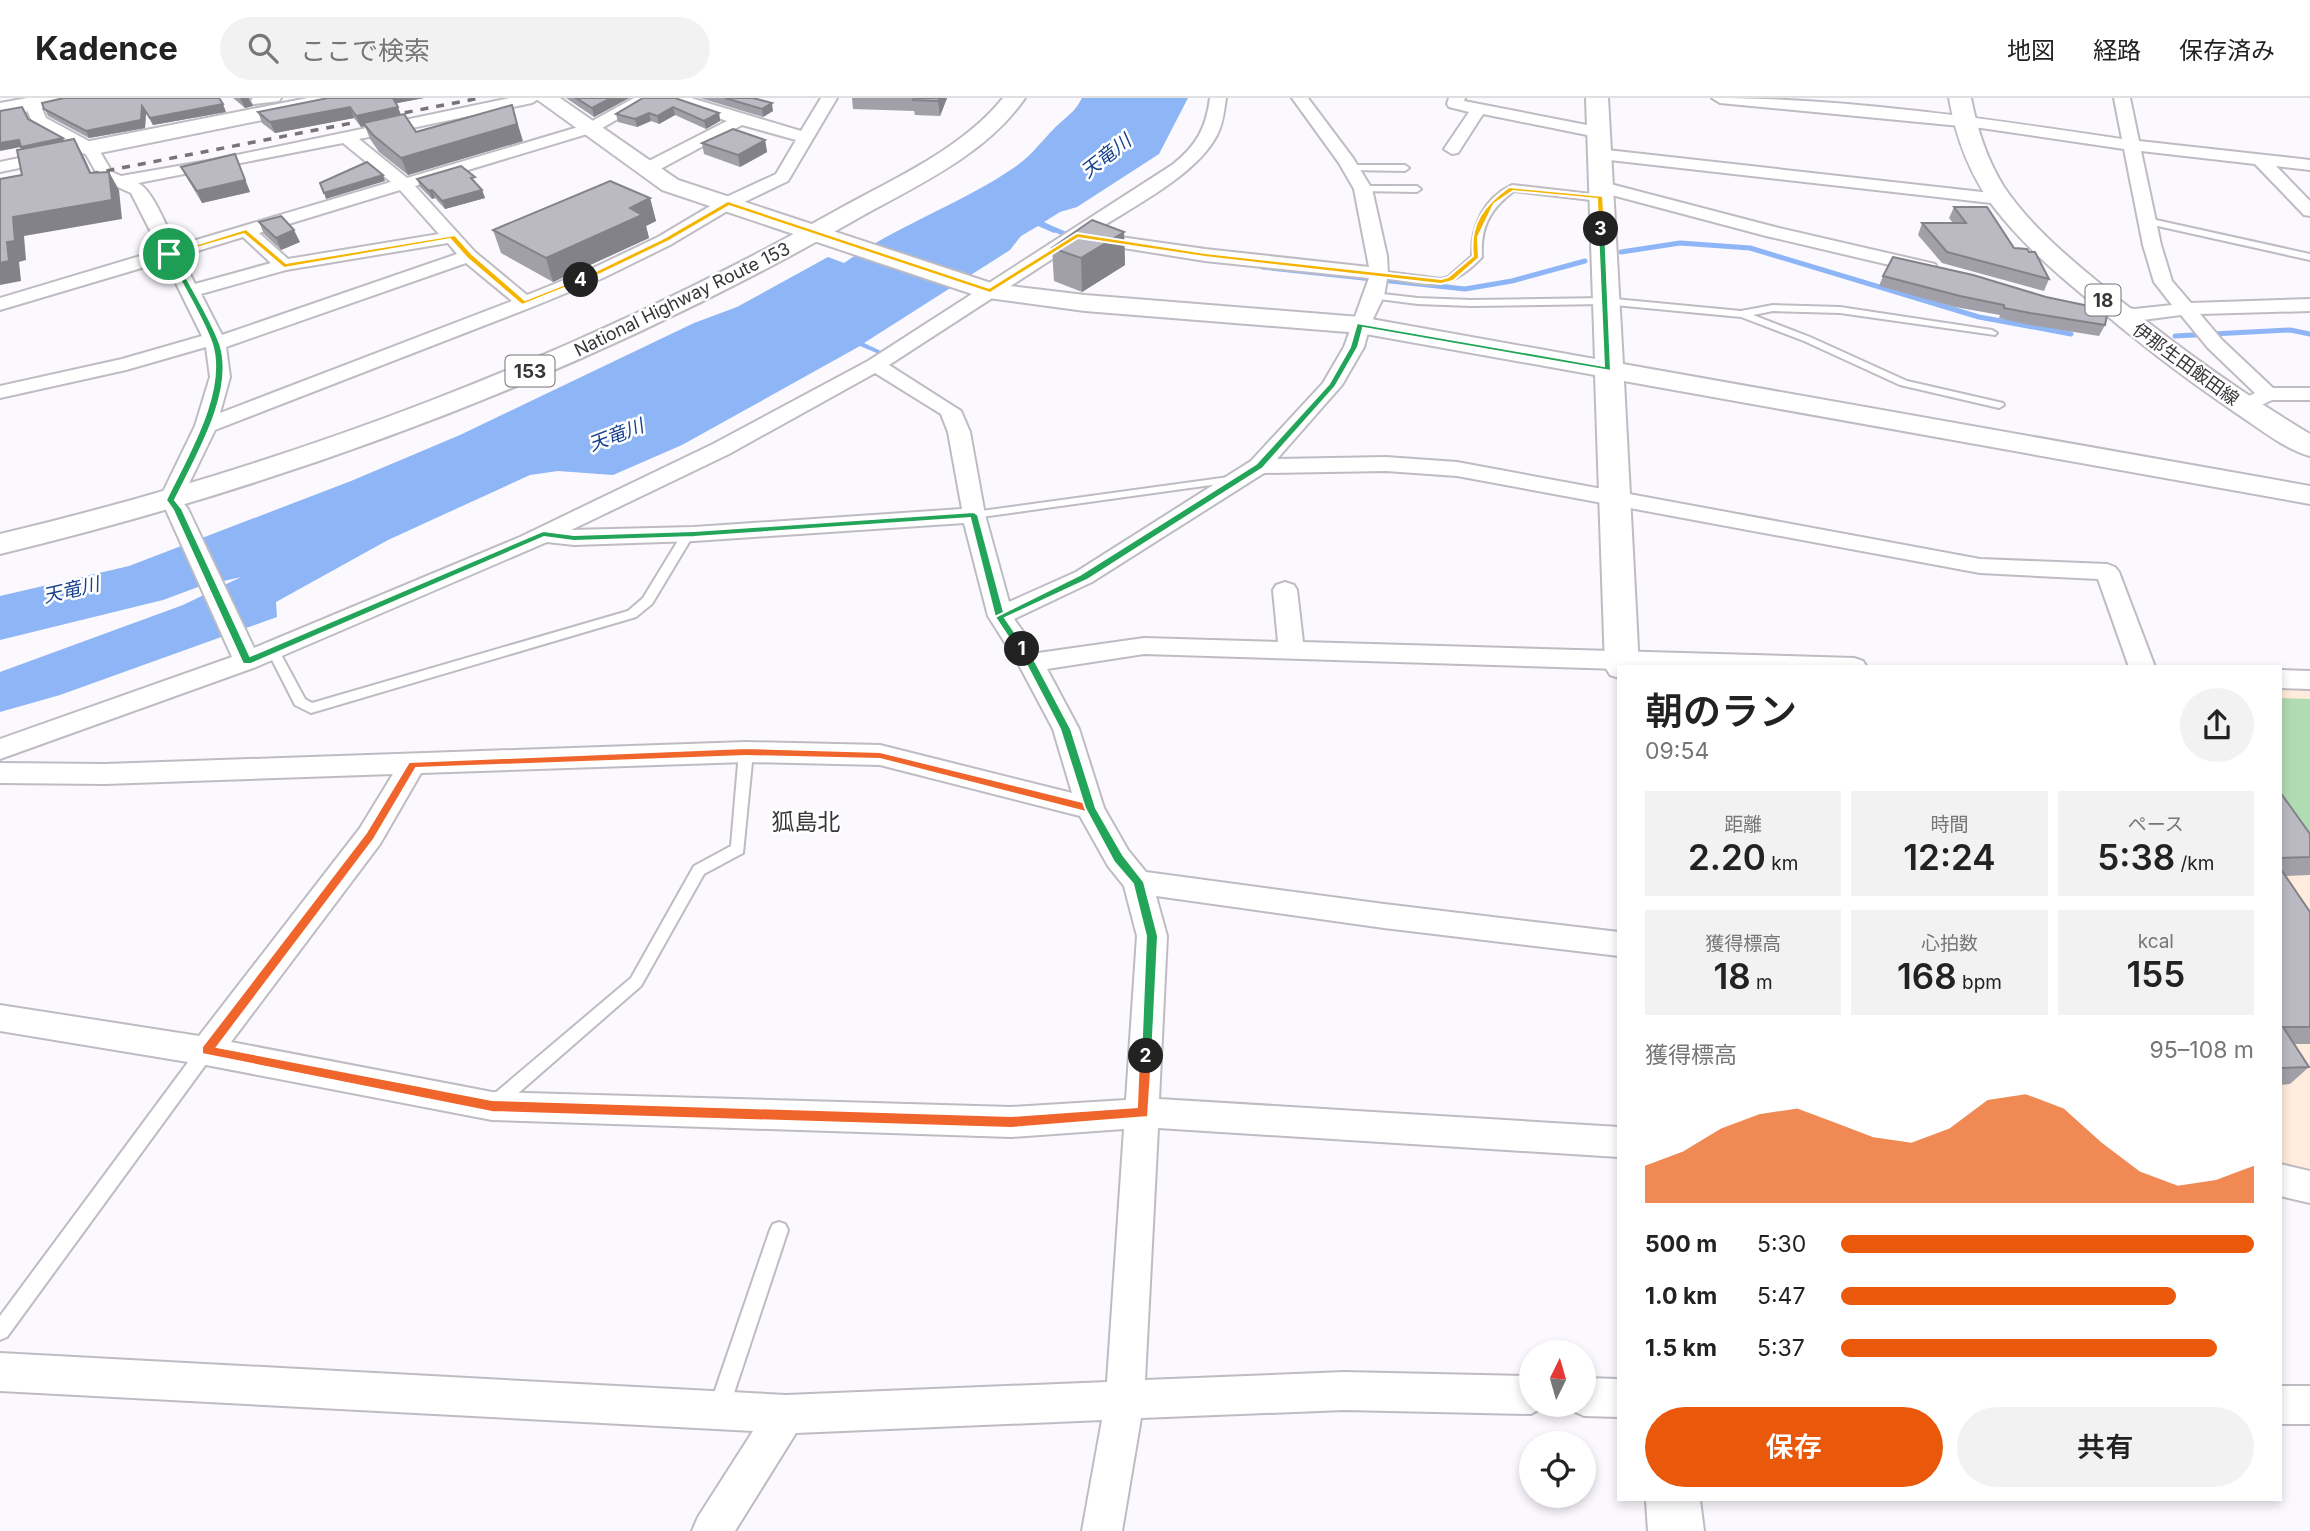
<!DOCTYPE html>
<html lang="ja">
<head>
<meta charset="utf-8">
<style>
  body { margin:0; font-family:Inter,"Noto Sans JP",sans-serif; background:#f2f2f2; color:#222; height:100vh; display:flex; flex-direction:column; font-size:26px; white-space:nowrap }
  * { box-sizing:border-box; margin:0 }
  p { font-size:23px; color:#767676 }
  .icon { flex:none; width:38px; height:38px; fill:none; stroke:currentColor; stroke-width:2; stroke-linecap:round; stroke-linejoin:round }
  .map { position:relative; flex:1; overflow:hidden }
  .drawer { position:absolute; left:1617px; top:567px; width:665px; height:836px; display:flex; flex-direction:column; background:#fff; border-radius:0px; box-shadow:0 4px 10px #0003 }
  .drawer>* { flex:none }
  .needle { width:46px; rotate:5deg }
  .fabs { position:absolute; left:1519px; top:1242px; display:grid; gap:14px }
  .fabs a { display:grid; place-items:center; width:77px; height:77px; border-radius:50%; background:#fff; box-shadow:0 4px 10px #0003; font-size:35px }
  .pin { position:absolute; display:grid; place-items:center; width:60px; height:60px; color:#fff; margin:-30px; border:4px solid #fff; border-radius:50%; box-shadow:0 2px 7px #0007 }
  .km { position:absolute; width:35px; height:35px; margin:-18px; border-radius:50%; background:#222; color:#fff; font-size:19px; line-height:35px; text-align:center }
  .round { display:grid; place-items:center; flex:none; width:74px; height:74px; border-radius:37px; background:#f2f2f2 }
  .headline { display:flex; align-items:center; justify-content:space-between; height:119px; padding:0 28px }
  h1 { font-size:38px; font-weight:600; line-height:52px }
  .stats { display:grid; grid-template-columns:repeat(3,1fr); gap:10px; height:119px; padding:7px 28px }
  .stats div { display:grid; align-content:center; border-radius:0px; background:#f2f2f2; text-align:center }
  .stats b { font-size:35px; font-weight:600 }
  .stats small { font-size:19px; font-weight:400 }
  .stats p { font-size:19px }
  .chart { height:196px; padding:14px 28px }
  .chart p { display:flex; justify-content:space-between }
  .chart svg { width:100%; height:126px; margin-top:7px; fill:#ea580c; opacity:.7 }
  .cta { display:flex; gap:14px; margin-top:auto; padding:14px 28px }
  .cta a { flex:1; height:80px; border-radius:42px; background:#ea580c; color:#fff; font-size:28px; font-weight:600; line-height:80px; text-align:center }
  .cta a+a { background:#f2f2f2; color:#222 }
  ul { padding:0 28px; list-style:none; font-size:23px }
  li { display:grid; grid-template-columns:112px 84px 1fr; align-items:center; height:52px }
  li i { height:18px; border-radius:9px; background:#ea580c }
  header { display:flex; align-items:center; gap:42px; box-sizing:border-box; height:98px; padding:0 35px; background:#fff; border-bottom:2px solid #e0e0e0 }
  header strong { font-size:33px }
  nav { display:flex; gap:38px; margin-inline-start:auto; font-size:24px }
  .search { width:490px; height:63px; background:#f2f2f2; display:flex; align-items:center; gap:18px; box-sizing:border-box; padding:0 24px; border-radius:38px; color:#767676; font-size:26px }
  .map>svg:first-child { display:block }
</style>
</head>
<body>
<header>
<strong>Kadence</strong>
<div class="search"><svg class="icon" aria-label="search" viewBox="0 0 24 24"><circle cx="10" cy="10" r="6"/><path d="M15 15l6 6"/></svg>ここで検索</div>
<nav><a>地図</a><a>経路</a><a>保存済み</a></nav>
</header>
<div class="map">
<svg width="2310" height="1433" viewBox="0 0 2310 1433">
  <rect width="100%" height="100%" fill="#fbf8fe"/>
  <!-- education -->
  <polygon fill="#ffecdc" points="2280,590 2310,590 2310,1077 2280,1071"/>
  <!-- green -->
  <polygon fill="#b1dcb3" points="2280,600 2310,601 2310,765 2280,726"/>
  <!-- water -->
  <path fill="#8eb5f6" d="M1082,0H1188L1159,56L1077,109L1060,114L1044,124L1060,132L1054,135L1038,128L1021,138L1010,152L864,245L883,254L879,256L860,248L682,347L613,377L558,373L530,377L388,442L276,504L277,519L60,597L0,614V574L183,507L241,479L198,489L163,502L0,542V498L129,468L351,383L460,337L694,225L737,209L828,159L844,165C898,127 961,106 1015,69C1033,57 1045,38 1061,24C1071,15 1076,12 1082,0Z"/>
  <g fill="none" stroke-linecap="round" stroke-linejoin="round">
    <!-- stream -->
    <g stroke="#8eb5f6" stroke-width="5">
      <polyline points="1046,128 1075,140"/>
      <polyline points="1621,154 1680,145 1750,150 1979,219 2071,236"/>
      <polyline points="1262,169 1465,191 1512,183 1585,163"/>
      <polyline points="2175,238 2290,232 2310,236"/>
    </g>
    <!-- lane casing -->
    <g stroke="#bfbbc3" stroke-width="4">
      <g id="lane">
        <polygon points="1347,67 1405,67 1409,70 1405,73 1350,72 1347,71"/>
        <path d="M1512,87L1600,97L1604,100L1600,103L1514,93C1490,111 1480,129 1482,159C1445,198 1427,185 1379,179L1374,176L1379,173L1441,181L1448,179L1472,158C1471,128 1484,100 1512,87Z"/>
        <polygon points="1363,88 1417,88 1421,91 1417,94 1360,93 1360,89"/>
        <polygon points="2147,120 2310,156 2310,162 2144,125 2144,121"/>
        <polygon points="1374,195 1418,200 1471,202 1604,200 1741,213 1773,207 1840,209 1992,232 1997,235 1995,237 1840,215 1773,213 1753,217 1810,239 1907,283 2003,305 2004,307 1999,310 1900,287 1804,243 1741,219 1604,206 1471,208 1418,206 1371,200 1371,196"/>
        <polygon points="1236,378 1242,381 1240,383 974,420 968,417 974,414"/>
        <polygon points="688,432 694,436 652,506 636,519 311,615 295,607 267,552 273,548 277,549 305,601 312,605 628,513 643,500 682,436"/>
        <polygon points="746,649 753,654 743,755 704,776 641,888 500,1011 494,1013 488,1011 486,1006 488,1001 631,880 694,768 731,748 739,654"/>
        <polygon points="206,946 212,948 214,953 212,958 7,1239 0,1242 0,1218 200,948"/>
        <polygon points="779,1124 785,1126 788,1132 729,1310 726,1317 719,1320 712,1317 709,1310 770,1132 773,1126"/>
      </g>
    </g>
    <!-- street casing -->
    <g stroke="#bfbbc3" stroke-width="4">
      <g id="street">
        <path d="M32,0L38,2L46,20L96,47L112,74L121,78L213,62L510,0H540L532,5L359,41L407,80L585,27L634,0H654L597,33L415,88L475,154L527,197L589,172L658,139L722,101L776,76L796,42L742,27L653,75H641L639,71L641,67L727,23L670,3L668,0H691L801,33L821,0H837L788,83L734,109L670,147L603,180L532,209L215,332L181,402L188,411L254,550L520,439L713,346L868,263L1172,67C1196,48 1206,31 1210,0H1226C1224,13 1223,26 1217,37C1196,78 1130,110 1092,135L1205,151L1369,169L1354,91L1339,65L1292,0H1308L1353,60L1372,91L1387,158L1388,176L1384,198L1370,227L1364,249L1342,287L1277,361L1386,359L1457,364L1980,461L2107,466L2115,469L2119,474L2155,569H2129L2098,481L1980,475L1457,378L1386,373L1264,375L1092,484L1014,521L1038,555L1144,540L1278,544L1273,492L1276,487L1285,484L1294,487L1297,492L1303,544L1854,560L1863,563L1867,569L1619,571L1144,556L1047,571L1079,631L1104,710L1128,752L1146,774L1384,806L1619,834V858L1384,830L1156,798L1167,838L1159,1001L1619,1029V1059L1158,1030L1145,1282L1344,1274L1531,1278V1307H1546L1531,1316L1344,1312L1141,1320L1122,1433H1082L1102,1322L796,1335L735,1433H692L698,1419L753,1333L0,1293V1255L786,1297L1107,1284L1124,1031L1011,1039L492,1022L206,967L0,933V907L199,938L360,730L393,676L105,686L0,685V665L105,666L746,644L880,647L1072,695L1053,631L1019,567L988,518L964,425L694,443L574,447L547,444L256,569L0,661V641L232,559L166,412L159,402L195,328L210,279L206,249L126,272L0,300V288L122,261L202,238L165,163L0,212V200L160,152L131,95L100,81L84,53L33,26L24,5ZM343,45L391,84L176,148C168,132 153,92 138,85ZM400,92L439,136L288,161L259,135ZM243,139L271,165L195,186L181,158ZM1080,143L1205,163L1369,180L1344,249L1323,285L1251,363L1076,474L1009,504L985,417L970,334L961,313L889,267ZM448,145L457,156L222,237L201,196L286,172ZM466,165L512,203L220,315L230,279L226,249ZM875,275L941,316L948,334L962,411L694,429L571,432L729,356ZM746,664L880,667L1080,718L1108,768L1124,788L1137,838L1126,1002L1011,1009L492,994L231,944L380,746L421,675Z"/>
        <polygon points="253,0 281,0 279,3 253,6 251,3"/>
        <polygon points="1449,0 1465,0 1464,3 1597,29 1605,34 1597,39 1483,16 1458,55 1452,56 1444,51 1469,14 1449,9 1447,6"/>
        <path d="M1712,0C1849,0 1987,21 2122,41L2114,0H2130L2139,43L2310,62V72L2276,68L2310,103V118L2304,117L2255,66L2141,53L2161,147L2172,183L2191,205L2310,201V213L2200,216L2222,242L2273,290H2310V302H2272L2251,312H2237L2234,308L2237,304L2255,295L2208,250L2181,217L2135,223L2093,217L2090,213L2100,207L2135,211L2172,207L2154,184L2143,147L2124,51L1981,30L1720,5Z"/>
        <polygon points="1598,51 2000,96 2009,101 2000,106 1592,60 1590,56"/>
        <polygon points="57,52 63,53 65,57 63,61 0,74 0,64"/>
        <polygon points="1599,83 1775,129 1935,166 1937,170 1928,176 1766,138 1593,92 1590,88 1593,84"/>
        <polygon points="2280,572 2310,573 2310,591 2280,590"/>
        <polygon points="2280,1066 2310,1073 2310,1105 2280,1098"/>
        <polygon points="1584,1280 1619,1281 1619,1319 1584,1318 1571,1312 1568,1307 1584,1307"/>
        <rect x="2280" y="1288" width="30" height="38"/>
      </g>
    </g>
    <!-- secondary casing -->
    <g stroke="#bfbbc3" stroke-width="4">
      <g id="secondary">
        <polygon points="27,0 70,0 67,5 0,19 0,5"/>
        <polygon points="308,0 352,0 349,5 341,6 90,57 82,55 79,50 82,45 90,43"/>
        <polygon points="535,0 560,0 678,82 994,186 1085,197 1360,219 1595,261 1586,0 1608,0 1623,266 2310,388 2310,406 1624,283 1639,569 1619,569 1619,580 1610,577 1605,569 1595,277 1360,235 1085,213 981,199 662,92"/>
        <polygon points="1646,1402 1700,1402 1704,1433 1648,1433"/>
      </g>
    </g>
    <!-- primary casing -->
    <g stroke="#bfbbc3" stroke-width="4">
      <path id="primary" d="M1949,0H1971C1977,31 1987,62 2004,89C2029,126 2064,156 2098,184C2165,240 2235,291 2310,336V358C2284,351 2259,330 2236,315C2183,279 2132,240 2084,198C2051,171 2019,142 1993,108C1969,75 1956,40 1949,0Z"/>
    </g>
    <!-- highway casing -->
    <g stroke="#bfbbc3" stroke-width="4">
      <path id="highway" d="M1003,0H1025C985,58 915,88 855,122C589,274 297,384 0,456V436C291,367 578,258 839,111C895,80 962,51 1003,0Z"/>
    </g>
    <!-- lane -->
    <use href="#lane" fill="#fff" fill-rule="evenodd"/>
    <!-- street -->
    <use href="#street" fill="#fff" fill-rule="evenodd"/>
    <!-- secondary -->
    <use href="#secondary" fill="#fff" fill-rule="evenodd"/>
    <!-- primary -->
    <use href="#primary" fill="#fff" fill-rule="evenodd"/>
    <!-- highway -->
    <use href="#highway" fill="#fff" fill-rule="evenodd"/>
    <!-- rail -->
    <polyline stroke="#767478" stroke-width="3.5" stroke-dasharray="8 8" stroke-linecap="butt" points="75,79 480,0"/>
  </g>
  <!-- wall -->
  <g fill="#a1a0a8">
    <polygon points="233,0 250,0 249,1 253,8 245,10"/>
    <polygon points="328,0 424,0 396,5 401,17 416,34 523,43 408,77 379,54 370,41 365,28 361,29 354,20 275,35 262,25 258,14"/>
    <polygon points="566,0 629,0 594,19"/>
    <polygon points="643,0 719,15 720,23 706,31 675,17 659,26 651,23 637,29 618,24 616,16"/>
    <polygon points="700,0 753,0 773,13 763,19"/>
    <polygon points="852,0 947,0 940,18 915,17 914,13 853,11"/>
    <polygon points="42,5 226,14 153,27 146,15 145,30 89,40 48,18"/>
    <polygon points="765,42 767,54 740,69 704,56 702,45"/>
    <polygon points="235,56 250,94 202,105 187,80 181,69"/>
    <polygon points="417,81 478,87 482,92 485,100 445,111 435,100 432,101 420,89"/>
    <polygon points="650,100 656,123 646,128 649,140 553,184 501,155 493,132"/>
    <polygon points="1954,109 2014,150 2029,154 2049,181 2044,193 1942,165 1918,137 1922,125 1953,125 1949,120"/>
    <polygon points="259,124 300,144 281,152 264,136"/>
    <polygon points="1124,134 1125,167 1082,194 1054,183 1052,150"/>
    <polygon points="1883,178 2105,227 2099,238 2025,226 1999,220 2000,217 1955,209 1879,188"/>
    <polygon points="2280,694 2310,736 2310,777 2285,778 2310,814 2310,946 2294,946 2309,969 2290,986 2280,987"/>
  </g>
  <!-- shaded-wall -->
  <g fill="#838288">
    <polygon points="240,0 250,0 249,1 253,8 245,10"/>
    <polygon points="391,0 424,0 393,6"/>
    <polygon points="611,0 629,0 594,19 592,10"/>
    <polygon points="940,0 947,0 940,18 938,3"/>
    <polygon points="772,5 773,13 763,19 762,11"/>
    <polygon points="223,6 226,14 153,27 150,20"/>
    <polygon points="512,7 523,43 408,77 401,60"/>
    <polygon points="142,8 146,15 145,30 89,40 86,33"/>
    <polygon points="350,9 354,20 275,35 270,24"/>
    <polygon points="398,9 402,20 363,25 365,28 361,29 356,18"/>
    <polygon points="673,9 675,17 659,26 657,18"/>
    <polygon points="649,15 651,23 637,29 635,21"/>
    <polygon points="719,15 720,23 706,31 704,23"/>
    <polygon points="63,40 66,47 25,56 21,49 0,53 0,45 19,42"/>
    <polygon points="74,41 84,59 100,94 90,75"/>
    <polygon points="765,42 767,54 740,69 738,57"/>
    <polygon points="235,56 250,94 202,105 197,93"/>
    <polygon points="109,74 119,92 122,121 24,138 26,162 19,164 21,183 0,187 0,165 7,144 13,119"/>
    <polygon points="383,77 385,83 326,101 324,95"/>
    <polygon points="432,92 435,100 432,101 429,93"/>
    <polygon points="482,92 485,100 445,111 442,103"/>
    <polygon points="650,100 656,123 646,128 649,140 553,184 546,160 630,110"/>
    <polygon points="294,132 300,144 281,152 276,140"/>
    <polygon points="1124,134 1125,167 1082,194 1081,160"/>
  </g>
  <!-- building -->
  <g fill="#bbbac3" stroke="#838288" stroke-width="2">
    <polygon points="64,0 219,0 223,6 150,20 142,8 141,22 86,33 44,11 42,5"/>
    <polygon points="328,0 393,0 398,9 356,18 350,9 270,24 258,14"/>
    <polygon points="576,0 611,0 592,10"/>
    <polygon points="643,0 675,0 719,15 704,23 673,9 657,18 649,15 635,21 616,16"/>
    <polygon points="725,0 753,0 772,5 762,11"/>
    <polygon points="914,0 940,0 938,3 913,2"/>
    <polygon points="512,7 517,26 401,60 373,37 363,25 404,16 416,34"/>
    <polygon points="22,9 28,21 63,40 21,49 19,42 0,45 0,13"/>
    <polygon points="733,31 765,42 738,57 702,45"/>
    <polygon points="74,41 90,75 109,74 112,102 13,119 15,143 7,144 9,163 0,165 0,81 22,77 17,52"/>
    <polygon points="235,56 245,82 197,93 181,69"/>
    <polygon points="367,64 383,77 324,95 320,85"/>
    <polygon points="461,68 475,79 471,80 482,92 442,103 432,92 429,93 417,81"/>
    <polygon points="610,83 650,100 630,110 642,117 546,160 493,132"/>
    <polygon points="1954,109 1987,109 2014,150 2027,151 2029,154 2035,154 2049,181 1947,154 1922,125 1966,125"/>
    <polygon points="281,118 294,132 276,140 259,124"/>
    <polygon points="1092,122 1124,134 1081,160 1052,150"/>
    <polygon points="1893,159 1973,177 2046,199 2108,212 2105,227 2030,215 2004,210 2004,207 1960,198 1883,178"/>
    <polygon points="2280,694 2310,736 2310,759 2280,760"/>
    <polygon points="2280,770 2310,814 2310,929 2283,929 2309,969 2280,970"/>
  </g>
  <!-- split-1 -->
  <path fill="#22a559" stroke="#fff" stroke-width="2" d="M169,153L173,156C187,182 211,220 220,246C236,294 195,360 175,402L182,411L250,558L543,433L574,437L694,433L974,414L978,417L1005,518L1027,551L1018,554L995,519L970,420L694,439L574,443L544,439L251,566H243L173,412L166,402C186,360 227,294 212,246C204,221 179,181 166,156Z"/>
  <!-- split-2 -->
  <polygon fill="#f0652b" stroke="#fff" stroke-width="2" points="1022,548 1027,551 1071,631 1096,710 1094,713 1090,715 880,661 746,658 416,670 374,741 217,949 492,1002 1011,1018 1137,1009 1139,958 1146,952 1152,958 1148,1019 1011,1030 492,1014 202,956 202,949 366,735 409,664 746,650 880,654 1083,704 1060,631 1017,551"/>
  <!-- split-3 -->
  <polygon fill="#22a559" stroke="#fff" stroke-width="2" points="1601,129 1605,131 1611,273 1363,230 1358,249 1335,289 1263,370 1087,482 1005,520 1036,565 1071,631 1096,710 1123,757 1144,784 1158,838 1152,958 1151,962 1141,962 1146,838 1133,786 1114,764 1085,710 1060,631 1026,566 995,519 1080,477 1256,366 1329,286 1350,249 1357,225 1604,268 1598,131"/>
  <!-- split-4 -->
  <path fill="#f5b400" stroke="#fff" stroke-width="2" d="M1509,89L1603,98L1605,131L1601,133L1598,131L1597,101L1513,93L1494,106L1478,139L1479,160L1453,183L1441,186L1205,159L1078,140L990,195L729,108L667,144L584,184L577,182L662,141L728,103L989,190L1077,135L1205,155L1441,181L1448,179L1473,158C1469,126 1484,107 1509,89Z"/>
  <!-- split-5 -->
  <polygon fill="#f5b400" stroke="#fff" stroke-width="2" points="246,131 286,165 455,137 472,156 525,202 578,181 585,182 522,207 467,160 450,141 284,170 244,136 172,157 166,156"/>
  <g text-anchor="middle" dominant-baseline="central" stroke-width="5" stroke-linejoin="round" paint-order="stroke">
    <!-- far-street labels -->
    <g font-size="18" fill="#383639" stroke="#fff">
      <text transform="translate(682 201) rotate(-26)">National Highway Route 153</text>
      <text transform="translate(2186 266) rotate(36)">伊那生田飯田線</text>
    </g>
    <!-- far-water labels -->
    <g font-size="19" font-style="italic" fill="#16428d" stroke="#fff">
      <text transform="translate(1106 58) rotate(-38)">天竜川</text>
      <text transform="translate(616 337) rotate(-21)">天竜川</text>
      <text transform="translate(71 492) rotate(-13)">天竜川</text>
    </g>
    <!-- shield labels -->
    <g fill="#fff" stroke="#747274" stroke-width="2">
      <rect x="2085.5" y="186.5" width="35" height="31" rx="5"/>
      <rect x="505.5" y="257.5" width="49" height="31" rx="5"/>
    </g>
    <g font-size="19" font-weight="bold" fill="#383639">
      <text x="2103" y="202">18</text>
      <text x="530" y="273">153</text>
    </g>
    <!-- neighbourhood labels -->
    <g font-size="23" fill="#383639" stroke="#fff">
      <text x="806" y="724">狐島北</text>
    </g>
  </g>
</svg>
<div class="fabs">
<a><svg class="needle" viewBox="-14 -14 28 28"><path d="M0-13l5 13h-10z" fill="#e53935"/><path d="M0 13l5-13h-10z" fill="#767676"/></svg></a>
<a><svg class="icon" aria-label="locate" viewBox="0 0 24 24"><circle cx="12" cy="12" r="6"/><path d="M12 2v4M12 18v4M2 12h4M18 12h4"/></svg></a>
</div>
<div class="pin" style="left:169px;top:156px;background:#1e9e55"><svg class="icon" aria-label="arrive" viewBox="0 0 24 24"><path d="M6 21V4h12l-3 4 3 4H6"/></svg></div>
<b class="km" style="left:1022px;top:551px">1</b>
<b class="km" style="left:1146px;top:958px">2</b>
<b class="km" style="left:1601px;top:131px">3</b>
<b class="km" style="left:581px;top:182px">4</b>
<section class="drawer">
<div class="headline"><div><h1>朝のラン</h1><p>09:54</p></div><a class="round"><svg class="icon" aria-label="share" viewBox="0 0 24 24"><path d="M12 15V3M7 8l5-5 5 5M5 13v7h14v-7"/></svg></a></div>
<div class="stats">
<div><p>距離</p><b>2.20<small> km</small></b></div>
<div><p>時間</p><b>12:24</b></div>
<div><p>ペース</p><b>5:38<small> /km</small></b></div>
</div>
<div class="stats">
<div><p>獲得標高</p><b>18<small> m</small></b></div>
<div><p>心拍数</p><b>168<small> bpm</small></b></div>
<div><p>kcal</p><b>155</b></div>
</div>
<div class="chart"><p><span>獲得標高</span>95–108 m</p>
<svg viewBox="0 0 160 44" preserveAspectRatio="none"><path d="M0 44V31L10 26L20 18L30 13L40 11L50 16L60 21L70 23L80 18L90 8L100 6L110 11L120 23L130 33L140 38L150 36L160 31V44z"/></svg>
</div>
<ul>
<li><b>500 m</b>5:30<i style="width:100%"></i></li>
<li><b>1.0 km</b>5:47<i style="width:81%"></i></li>
<li><b>1.5 km</b>5:37<i style="width:91%"></i></li>
</ul>
<div class="cta"><a>保存</a><a>共有</a></div>
</section>
</div>
</body>
</html>
